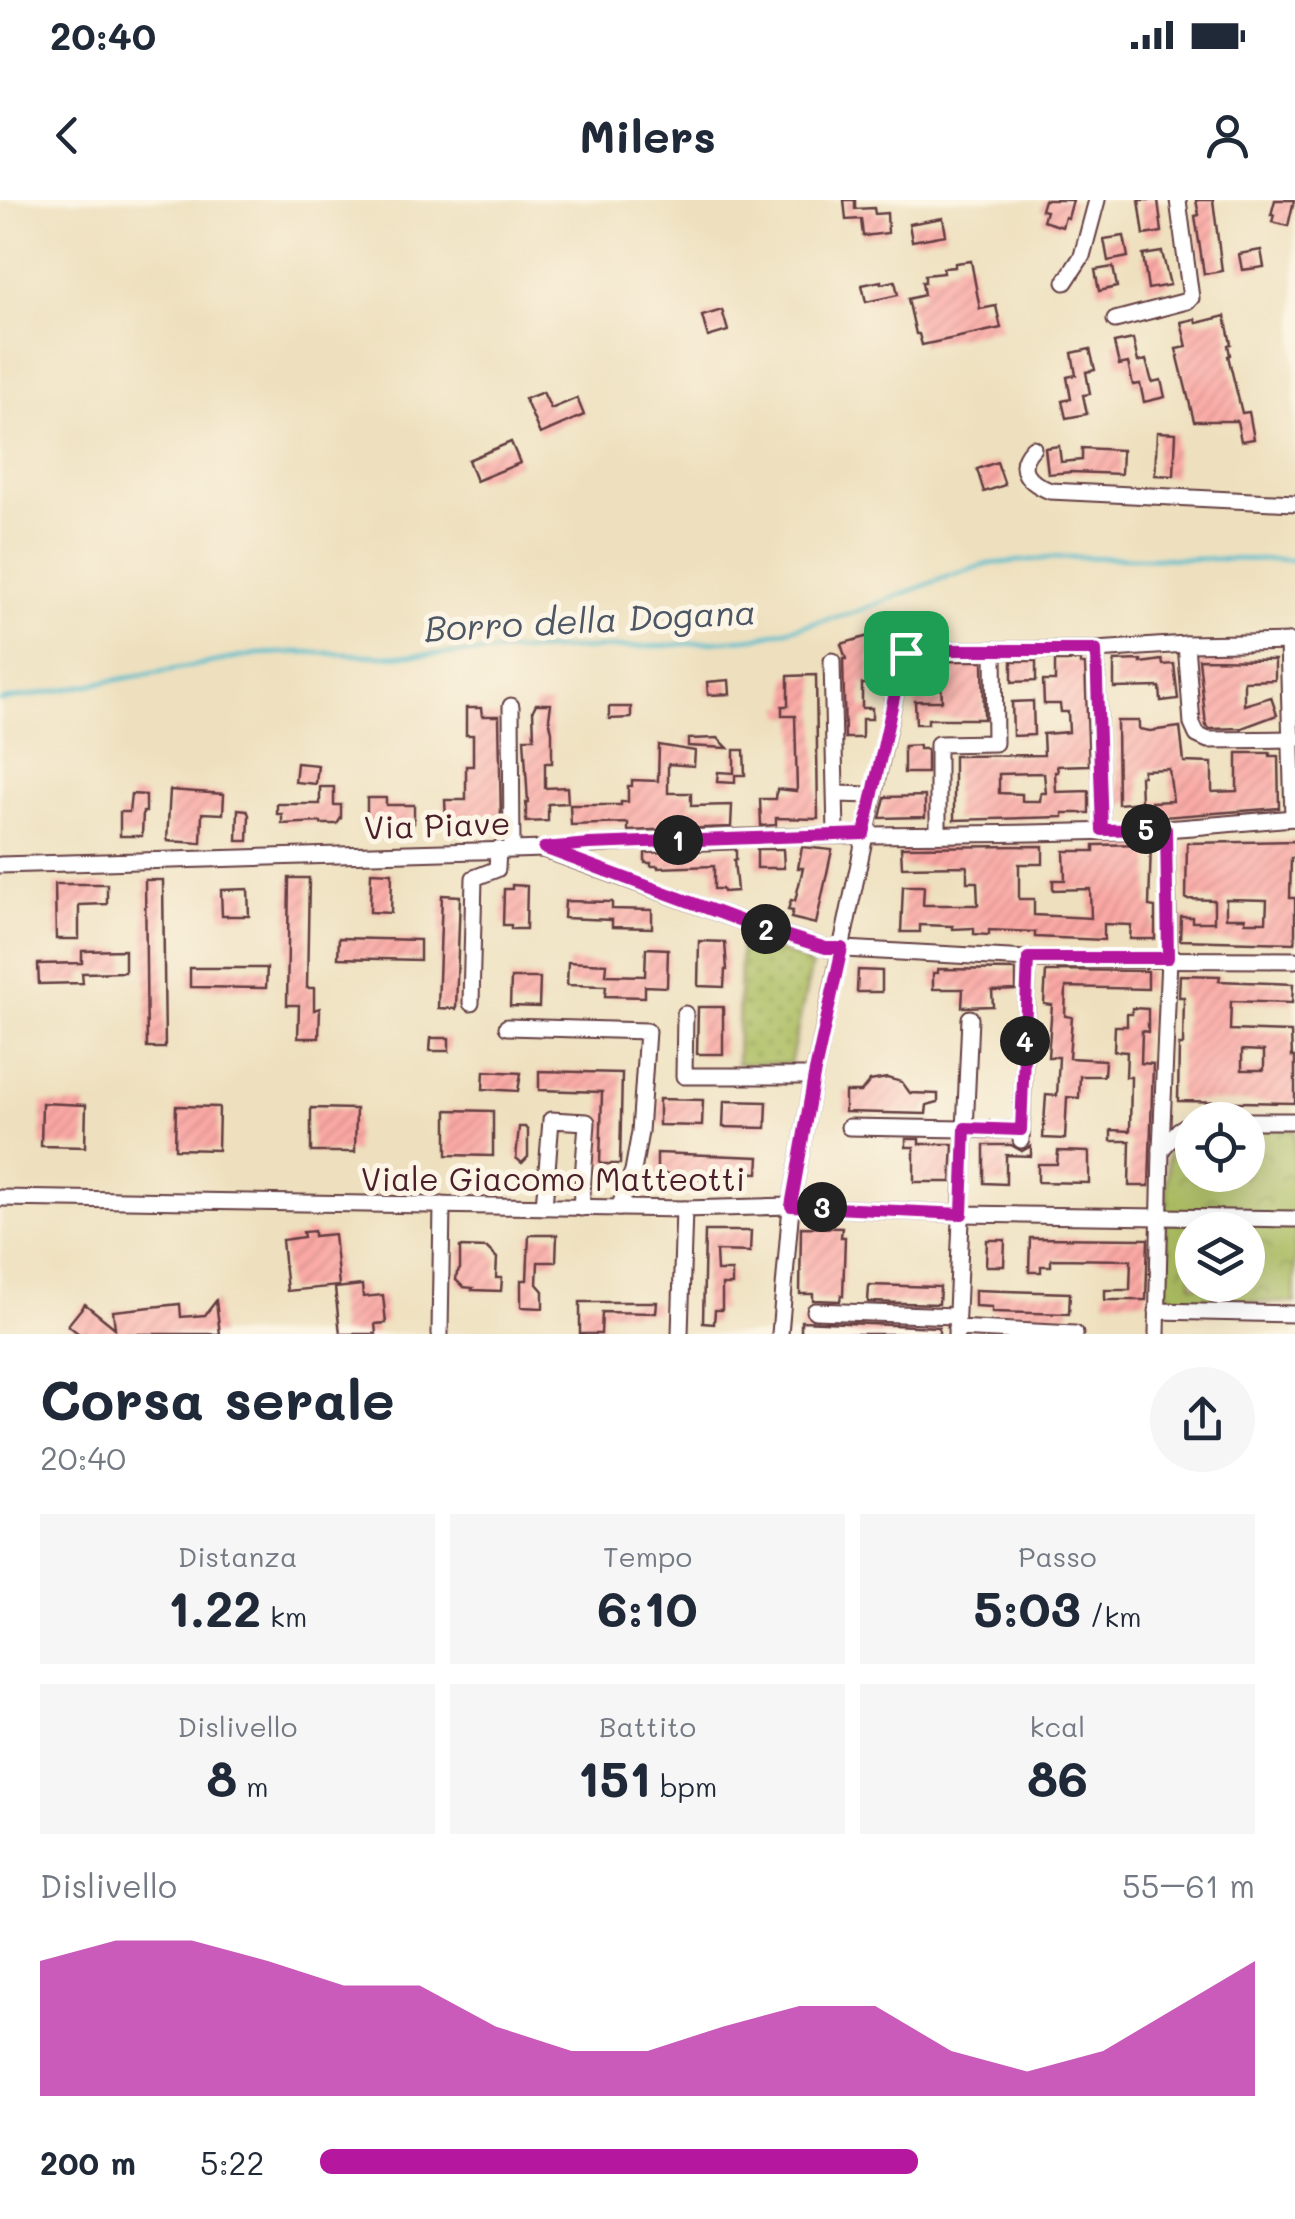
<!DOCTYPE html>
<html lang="it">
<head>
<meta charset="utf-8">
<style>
  body { margin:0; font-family:Mali,sans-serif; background:#f6f6f7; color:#1f2937; height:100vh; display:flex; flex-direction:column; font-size:38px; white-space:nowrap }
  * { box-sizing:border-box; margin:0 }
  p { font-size:32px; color:#747a83 }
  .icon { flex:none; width:55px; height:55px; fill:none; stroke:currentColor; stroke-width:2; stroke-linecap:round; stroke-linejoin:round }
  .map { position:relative; height:1134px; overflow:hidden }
  .details { display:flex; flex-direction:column; background:#fff; flex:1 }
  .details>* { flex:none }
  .controls { position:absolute; left:1175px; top:902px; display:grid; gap:20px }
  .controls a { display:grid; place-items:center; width:90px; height:90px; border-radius:50%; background:#fff; box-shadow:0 10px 40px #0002; font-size:50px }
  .pin { position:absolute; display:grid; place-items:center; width:85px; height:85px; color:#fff; margin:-42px; border-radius:20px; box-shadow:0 5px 15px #0006 }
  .km { position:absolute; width:50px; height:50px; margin:-25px; border-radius:50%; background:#222; color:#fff; font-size:28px; line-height:50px; text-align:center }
  .round { display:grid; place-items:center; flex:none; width:105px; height:105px; border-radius:52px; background:#f6f6f7 }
  .headline { display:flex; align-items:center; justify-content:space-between; height:170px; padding:0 40px }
  h1 { font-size:55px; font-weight:700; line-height:75px }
  .stats { display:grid; grid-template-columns:repeat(3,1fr); gap:15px; height:170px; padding:10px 40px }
  .stats div { display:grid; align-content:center; border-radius:0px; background:#f6f6f7; text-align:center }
  .stats b { font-size:50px; font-weight:700 }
  .stats small { font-size:28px; font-weight:400 }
  .stats p { font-size:28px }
  .chart { height:280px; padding:20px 40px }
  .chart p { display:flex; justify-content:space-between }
  .chart svg { width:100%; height:180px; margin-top:10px; fill:#b5179e; opacity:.7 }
  ul { padding:0 40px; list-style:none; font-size:32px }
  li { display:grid; grid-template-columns:160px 120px 1fr; align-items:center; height:75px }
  li i { height:25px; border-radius:12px; background:#b5179e }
  .status { display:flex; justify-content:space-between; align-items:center; height:70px; padding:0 50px; background:#fff; direction:ltr }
  .status svg { height:28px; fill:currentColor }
  header { display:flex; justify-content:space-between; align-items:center; height:130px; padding:0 40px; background:#fff; font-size:45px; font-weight:700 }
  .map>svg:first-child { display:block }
</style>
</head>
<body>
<div class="status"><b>20:40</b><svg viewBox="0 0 49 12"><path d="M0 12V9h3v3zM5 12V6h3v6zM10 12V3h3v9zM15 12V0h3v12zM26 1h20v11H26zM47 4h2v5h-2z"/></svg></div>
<header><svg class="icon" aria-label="back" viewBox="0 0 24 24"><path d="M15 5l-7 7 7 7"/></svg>Milers<svg class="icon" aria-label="person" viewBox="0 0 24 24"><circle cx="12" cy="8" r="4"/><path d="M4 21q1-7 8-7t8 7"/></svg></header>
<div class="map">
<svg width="1295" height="1134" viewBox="0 0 1295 1134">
  <defs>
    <pattern id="park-crowns" width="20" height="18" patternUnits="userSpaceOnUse" patternTransform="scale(2.5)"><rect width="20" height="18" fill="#acbe62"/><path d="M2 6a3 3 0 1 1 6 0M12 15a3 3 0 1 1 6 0" fill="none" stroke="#8e9a51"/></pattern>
    <pattern id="garden-dots" width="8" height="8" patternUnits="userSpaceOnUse" patternTransform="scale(2.5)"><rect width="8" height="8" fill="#acbe62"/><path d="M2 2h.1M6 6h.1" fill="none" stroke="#8e9a51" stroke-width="1.8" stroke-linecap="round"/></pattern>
    <pattern id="building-hatch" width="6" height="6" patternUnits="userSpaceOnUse" patternTransform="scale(2.5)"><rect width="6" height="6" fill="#faa8a4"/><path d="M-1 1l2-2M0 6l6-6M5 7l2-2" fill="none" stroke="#d8908d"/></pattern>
  </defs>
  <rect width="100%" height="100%" fill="#fcf5e5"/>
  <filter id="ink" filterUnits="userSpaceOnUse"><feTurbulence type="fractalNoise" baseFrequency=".01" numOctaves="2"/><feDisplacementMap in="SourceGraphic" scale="20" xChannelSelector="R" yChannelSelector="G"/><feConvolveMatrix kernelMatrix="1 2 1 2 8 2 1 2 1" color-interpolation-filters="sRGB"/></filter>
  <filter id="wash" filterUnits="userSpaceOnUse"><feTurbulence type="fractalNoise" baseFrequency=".0048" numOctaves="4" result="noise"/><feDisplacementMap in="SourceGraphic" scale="40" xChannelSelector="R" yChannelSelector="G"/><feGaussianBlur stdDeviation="2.25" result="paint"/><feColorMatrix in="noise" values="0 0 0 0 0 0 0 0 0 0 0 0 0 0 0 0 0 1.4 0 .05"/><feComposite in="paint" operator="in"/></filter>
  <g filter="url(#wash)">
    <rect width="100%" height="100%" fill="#eee0be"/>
    <!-- park -->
    <path fill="url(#park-crowns)" stroke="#7b6e46" stroke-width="2.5" fill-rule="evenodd" d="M1192,928V975H1248V928L1295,929V1103L1163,1100L1168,949ZM1192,1030H1248V1085H1192Z"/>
    <!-- garden -->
    <polygon fill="url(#garden-dots)" stroke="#7b6e46" stroke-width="2.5" points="741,735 812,764 790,864 737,864"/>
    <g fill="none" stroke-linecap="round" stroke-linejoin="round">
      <!-- stream -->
      <polyline stroke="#51bbcd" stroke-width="4" points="0,501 258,454 303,452 382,456 661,446 755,438 853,413 944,378 988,364 1062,357 1295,360"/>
    </g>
    <g id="blocks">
      <!-- building -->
      <g fill="url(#building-hatch)" fill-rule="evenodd">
        <polygon points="844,0 855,0 855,9 874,8 875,14 887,13 888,33 863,36 861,19 846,20"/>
        <polygon points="1044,0 1073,0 1068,18 1065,17 1062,27 1043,21 1046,11 1041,10"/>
        <polygon points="1139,0 1158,0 1162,32 1144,35"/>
        <polygon points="1196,0 1213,0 1222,71 1204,74 1195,16 1199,15"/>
        <polygon points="1275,0 1294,0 1288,26 1272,22 1274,15 1271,15"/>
        <polygon points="943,18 946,35 912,41 909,24"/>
        <polygon points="1124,36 1128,57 1108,61 1104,39"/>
        <polygon points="1261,50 1264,67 1242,70 1239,54"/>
        <polygon points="1162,52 1170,85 1148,89 1143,55"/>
        <polygon points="971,61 980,109 996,106 1001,128 922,145 919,134 916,134 908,99 924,95 922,82 925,82 925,75 944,73 943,68 955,67 955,63"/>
        <polygon points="1113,67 1117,87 1099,91 1095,70"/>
        <polygon points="881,81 881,84 895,81 898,95 866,102 862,85"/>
        <polygon points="722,110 728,131 708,137 702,116"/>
        <polygon points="1225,116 1231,144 1228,145 1230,155 1228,156 1242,213 1249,212 1254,239 1241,241 1237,221 1194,221 1176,149 1187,147 1181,122 1195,119 1197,123"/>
        <polygon points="1133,139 1138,162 1146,160 1152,182 1161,180 1165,197 1144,202 1140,184 1133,185 1128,163 1119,165 1114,143"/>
        <polygon points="1090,149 1095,170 1086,172 1090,194 1083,195 1087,214 1066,218 1062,201 1071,199 1067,177 1076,175 1072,153"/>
        <polygon points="543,192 551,209 577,198 584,215 540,234 525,199"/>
        <polygon points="1157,232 1176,233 1174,276 1155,275"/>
        <polygon points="511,242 520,263 476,281 468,260"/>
        <polygon points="1059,246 1061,262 1082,260 1082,248 1122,250 1121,274 1072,272 1048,274 1045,248"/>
        <polygon points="997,262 1005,285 984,292 977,269"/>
        <polygon points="872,435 872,439 878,439 878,451 871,451 871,484 862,484 862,508 872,508 872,519 862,519 862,538 845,538 843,459 846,459 841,444"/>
        <polygon points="1199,459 1275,460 1275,480 1244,481 1244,505 1271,497 1277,515 1242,528 1210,529 1206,526"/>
        <polygon points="1141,460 1141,463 1162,460 1163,465 1174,464 1178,499 1161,501 1160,487 1114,488 1114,461"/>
        <polygon points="961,461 983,461 984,519 928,519 928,524 916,524 915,501 942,501 941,482 911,482 914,462"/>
        <polygon points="1012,461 1036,461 1036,481 1012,482"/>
        <path d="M1055,461H1080V464H1085L1089,565L1057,566L1058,572H1055L1056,592L1089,591V613H1063V617L954,620V556L1044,555L1043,534L1069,532L1068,512H1061L1060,504H1044L1043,481H1055ZM1044,573L1046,593H1041L1040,601H1022V594L999,593V574Z"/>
        <polygon points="816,475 818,619 776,618 776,625 761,626 760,599 776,599 777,589 797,591 795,516 782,516 782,506 788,506 788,476"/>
        <polygon points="729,480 730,494 708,495 707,482"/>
        <polygon points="1033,501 1034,535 1013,536 1012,502"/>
        <polygon points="536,504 551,504 549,518 552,532 552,563 545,563 545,588 567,587 568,603 548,604 548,621 526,622 526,603 528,603 524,538 534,538 533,510"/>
        <polygon points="609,507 631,507 631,518 609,519"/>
        <polygon points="466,508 481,508 482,516 499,516 501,622 446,621 445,600 466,600 466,566 473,566 473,535 466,535"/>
        <polygon points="1117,521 1139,521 1139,529 1150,531 1180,527 1184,562 1212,563 1212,592 1237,591 1237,553 1270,553 1270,556 1278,556 1279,608 1151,618 1151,602 1173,601 1169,569 1143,570 1143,576 1140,576 1141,602 1118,604"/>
        <polygon points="718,538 728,548 688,546 688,539"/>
        <polygon points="659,545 695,551 694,566 668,564 668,593 691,593 691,606 732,605 731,627 628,631 628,623 571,625 570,605 621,605 621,602 628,602 628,586 632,586 632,580 658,581"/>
        <polygon points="919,545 919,549 927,549 927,573 904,573 904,546"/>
        <polygon points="734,550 744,550 745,575 735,575 735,583 717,582 718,572 734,573"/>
        <polygon points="297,563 318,565 316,584 295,582"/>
        <polygon points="320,587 334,587 334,605 341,605 341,618 337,624 321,624 321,622 282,624 282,614 277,614 277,604 320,604"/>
        <polygon points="170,590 224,594 223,614 202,613 201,643 167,641"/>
        <polygon points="131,594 146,595 146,612 143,612 142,636 120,636 120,612 129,612"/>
        <polygon points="925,596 925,617 880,618 885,597"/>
        <polygon points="367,598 386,598 386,605 414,605 414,623 367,624"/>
        <polygon points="238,609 247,610 249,615 248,641 237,641"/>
        <path d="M1295,641V658H1291L1290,698H1295V743L1180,740L1181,717H1192V722H1214V700L1186,699L1187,643ZM1226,699L1267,700L1266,722H1245V718H1226Z"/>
        <polygon points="1151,644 1149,706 1155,707 1155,739 1130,739 1131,725 1104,724 1104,740 1035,737 1035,732 989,730 989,735 974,734 974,728 953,729 953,726 920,725 920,732 901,732 903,686 924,686 923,705 978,705 977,682 967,682 967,666 902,667 901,647 1043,646 1043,664 1019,664 1019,699 1034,699 1034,715 1091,718 1090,689 1053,690 1053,680 1065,680 1064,651 1094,651 1094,645"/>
        <polygon points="802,647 832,650 816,724 791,718 793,711 788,710 791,700 795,701 803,668 798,668"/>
        <polygon points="736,649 736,660 734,660 737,691 723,692 722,689 714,689 714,666 658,668 658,666 651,666 651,663 645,663 645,653"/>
        <polygon points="757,649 783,649 784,668 757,668"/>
        <polygon points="371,672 392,673 391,713 370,712"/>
        <polygon points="289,678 309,678 307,788 314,788 314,810 320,808 319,838 298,838 299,805 287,805"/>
        <polygon points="145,680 163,680 165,848 147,848"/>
        <polygon points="55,684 107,684 107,704 79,705 79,739 56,739"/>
        <polygon points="512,685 527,686 526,729 511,729 511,725 503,725 504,689 512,689"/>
        <polygon points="248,689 249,716 222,716 221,690"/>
        <polygon points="442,695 460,696 456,809 438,808"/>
        <polygon points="565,701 612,702 612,709 652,710 652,728 612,727 612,720 564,718"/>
        <polygon points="339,738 420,740 420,760 338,758"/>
        <polygon points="699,741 725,742 727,770 725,770 724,787 698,786"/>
        <polygon points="646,748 668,749 667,787 645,786 645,797 605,796 606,786 567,785 568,762 607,764 606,775 645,776"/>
        <polygon points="125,750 125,772 82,773 83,783 39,784 38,764 82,763 82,751"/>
        <polygon points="190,768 267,768 266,788 190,787"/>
        <polygon points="938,769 1016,770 1016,790 992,791 993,806 962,807 963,789 933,789 933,773 938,773"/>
        <polygon points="858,770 882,771 882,792 857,792"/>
        <polygon points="1058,770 1148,771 1148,789 1066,787 1065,816 1072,817 1069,858 1105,860 1104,876 1080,876 1079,898 1067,897 1065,939 1043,938 1046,895 1057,896 1059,857 1048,857 1052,805 1044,804 1046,772 1058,772"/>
        <path d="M1180,775L1220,776L1219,781L1293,784L1292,803L1231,801L1230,830L1291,832L1292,857H1295V903L1178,901L1179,845H1183L1184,797H1179ZM1242,850L1264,851V870H1242Z"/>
        <polygon points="511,778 540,778 539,807 510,806"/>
        <polygon points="698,807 723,807 723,854 697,854"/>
        <polygon points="1132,808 1148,809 1148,832 1142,831 1141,863 1153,864 1149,986 1129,986 1130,941 1111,941 1111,930 1130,931 1131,877 1126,877 1127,852 1114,851 1115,826 1127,826 1127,814 1132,814"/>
        <polygon points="431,838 449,838 449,851 430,851"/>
        <polygon points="484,871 521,873 518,891 483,889"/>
        <polygon points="539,871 622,873 620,964 600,964 602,892 539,890"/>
        <polygon points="887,878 902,882 910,893 938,894 938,902 927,905 926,914 845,912 845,892 861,892 870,881"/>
        <polygon points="659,899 703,900 702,926 659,925"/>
        <polygon points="724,901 767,902 766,928 723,927"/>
        <polygon points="42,903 86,905 85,947 41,946"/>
        <polygon points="176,906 219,907 218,950 175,949"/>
        <polygon points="311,908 356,909 355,952 311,952"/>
        <polygon points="447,910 493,911 493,956 447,955"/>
        <polygon points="519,927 525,927 528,931 528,957 522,963 516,958"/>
        <polygon points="906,939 919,939 919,944 953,944 951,982 914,982 914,947 906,947"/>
        <polygon points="984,945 1011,945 1022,951 1031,946 1031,956 1006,955 1006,984 984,983"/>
        <polygon points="1058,951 1089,952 1089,983 1038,982 1038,964 1057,964"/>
        <polygon points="657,953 759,957 758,973 729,972 728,979 689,978 689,974 666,974 666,978 657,978"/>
        <polygon points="801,1027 842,1028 841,1037 845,1037 843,1096 841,1095 840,1101 813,1100 813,1094 800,1094"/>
        <polygon points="314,1031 314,1036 334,1034 339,1086 287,1091 282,1040 304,1037 303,1032"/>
        <polygon points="705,1031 751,1031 750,1052 716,1051 717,1071 732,1071 732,1085 722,1085 722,1110 715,1110 714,1124 703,1123"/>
        <polygon points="529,1035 557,1035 556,1062 538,1062 537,1084 543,1091 543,1108 521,1107 521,1080 527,1080"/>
        <polygon points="1030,1038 1148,1039 1146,1100 1105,1100 1105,1090 1130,1090 1131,1060 1051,1059 1051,1066 1041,1066 1041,1072 1029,1072"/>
        <polygon points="987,1040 1005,1040 1004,1066 986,1066"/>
        <polygon points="460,1047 487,1048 497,1058 496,1078 502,1078 501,1091 472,1090 473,1088 463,1087 456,1080 457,1073 460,1069"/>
        <polygon points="362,1085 363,1097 383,1095 386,1123 375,1124 376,1134 340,1134 335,1088"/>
        <polygon points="869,1085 940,1087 939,1104 868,1102"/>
        <polygon points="975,1090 1070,1093 1069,1114 992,1112 992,1107 975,1106"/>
        <polygon points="216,1101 220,1134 79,1134 68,1125 85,1104 115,1128 113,1111 180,1104 181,1117 205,1115"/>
        <polygon points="580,1102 657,1102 656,1113 602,1112 601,1134 580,1134"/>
        <polygon points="801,1121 939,1127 939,1134 801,1134"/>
      </g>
    </g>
  </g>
  <g filter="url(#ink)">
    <use href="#blocks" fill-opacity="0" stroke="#633c41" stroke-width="2.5"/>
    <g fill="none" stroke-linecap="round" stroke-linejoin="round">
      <!-- minor casing -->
      <g stroke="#633c41" stroke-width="19">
        <g id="minor">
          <polyline points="1065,82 1082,56 1097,0"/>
          <polyline points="1115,120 1187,101 1191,98 1178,0"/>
          <path d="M1033,248C1014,268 1028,282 1050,291L1295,303"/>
          <polyline points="1288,442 1293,618"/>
          <polyline points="1186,444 1192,524 1197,535 1208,540 1295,539"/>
          <polyline points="1096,450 1102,630"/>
          <polyline points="832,461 836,634"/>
          <polyline points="511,506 512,649"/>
          <polyline points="836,594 873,595"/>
          <polyline points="938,634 938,544 995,543 994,450"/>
          <polyline points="546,650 747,723 826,748 1028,759 1295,760"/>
          <path d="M0,665L544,649C751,629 959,639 1166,629C1209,626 1252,621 1295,618"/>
          <polyline points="471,803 474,678 497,669 498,649"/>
          <polyline points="685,814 684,876 814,876"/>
          <polyline points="507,827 647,831 640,932 633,971 619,1008"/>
          <polyline points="1248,921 1295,921"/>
          <polyline points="849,927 1021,930"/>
          <polyline points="1021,940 1028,759"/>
          <polyline points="1161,950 1179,930 1192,922"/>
          <polyline points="0,998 684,1009 791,1006 962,1014 1295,1019"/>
          <polyline points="544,1007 551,920 587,922 581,1008"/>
          <polyline points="815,1111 956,1116"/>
          <polyline points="1157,1111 1295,1114"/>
          <polyline points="956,1128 1075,1134"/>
          <polyline points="440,1134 442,1005"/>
          <polyline points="680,1134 684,1009"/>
          <polyline points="780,1134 791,1006 814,876 902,461 906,453 915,450 1096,450 1186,444 1295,442"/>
          <polyline points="956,1134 970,818"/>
          <polyline points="1157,1134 1161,950 1169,758 1166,629"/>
        </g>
      </g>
      <!-- minor -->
      <use href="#minor" stroke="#fff" stroke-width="15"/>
    </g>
  </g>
  <g fill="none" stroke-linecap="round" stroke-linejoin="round" filter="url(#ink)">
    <!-- route casing -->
    <g stroke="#fff" stroke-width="20">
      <polygon id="route" points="915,450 1096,450 1102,630 1166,629 1168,758 1028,758 1021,930 965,928 962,1014 791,1006 814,876 842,748 826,748 747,723 544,648 589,644 864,634 902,461 906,453"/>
    </g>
    <!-- route -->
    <use href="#route" stroke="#b5179e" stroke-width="12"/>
  </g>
  <g text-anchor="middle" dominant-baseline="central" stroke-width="10" stroke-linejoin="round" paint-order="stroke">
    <!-- street labels -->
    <g font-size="32" fill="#4a1f2b" stroke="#fcf5e5">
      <text transform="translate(437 624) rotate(-2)">Via Piave</text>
      <text x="553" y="978">Viale Giacomo Matteotti</text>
    </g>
    <!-- water labels -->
    <g font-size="35" font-style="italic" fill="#4c5664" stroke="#fcf5e5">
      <text transform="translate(590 419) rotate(-3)">Borro della Dogana</text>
    </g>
  </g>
</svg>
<div class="controls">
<a><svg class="icon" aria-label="locate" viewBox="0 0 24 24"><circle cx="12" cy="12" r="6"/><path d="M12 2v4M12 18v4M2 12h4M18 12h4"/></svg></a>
<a><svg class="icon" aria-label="layers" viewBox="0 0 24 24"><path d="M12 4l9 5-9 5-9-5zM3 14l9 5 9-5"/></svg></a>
</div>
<div class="pin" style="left:906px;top:453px;background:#1e9e55"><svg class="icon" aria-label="arrive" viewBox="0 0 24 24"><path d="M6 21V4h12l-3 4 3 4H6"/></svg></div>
<b class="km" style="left:678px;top:640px">1</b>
<b class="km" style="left:766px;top:729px">2</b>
<b class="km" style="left:822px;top:1007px">3</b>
<b class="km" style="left:1025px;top:841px">4</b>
<b class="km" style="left:1146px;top:629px">5</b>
</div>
<section class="details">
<div class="headline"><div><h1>Corsa serale</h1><p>20:40</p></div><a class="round"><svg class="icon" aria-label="share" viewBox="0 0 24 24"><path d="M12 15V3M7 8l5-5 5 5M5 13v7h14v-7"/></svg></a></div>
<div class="stats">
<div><p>Distanza</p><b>1.22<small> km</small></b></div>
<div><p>Tempo</p><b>6:10</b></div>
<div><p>Passo</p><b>5:03<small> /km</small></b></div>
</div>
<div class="stats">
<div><p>Dislivello</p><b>8<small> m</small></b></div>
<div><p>Battito</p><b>151<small> bpm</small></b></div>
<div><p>kcal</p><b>86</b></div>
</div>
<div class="chart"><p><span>Dislivello</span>55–61 m</p>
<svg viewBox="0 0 160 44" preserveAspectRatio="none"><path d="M0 44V11L10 6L20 6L30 11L40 17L50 17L60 27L70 33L80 33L90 27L100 22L110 22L120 33L130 38L140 33L150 22L160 11V44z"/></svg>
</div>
<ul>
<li><b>200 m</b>5:22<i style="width:64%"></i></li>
</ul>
</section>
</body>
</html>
